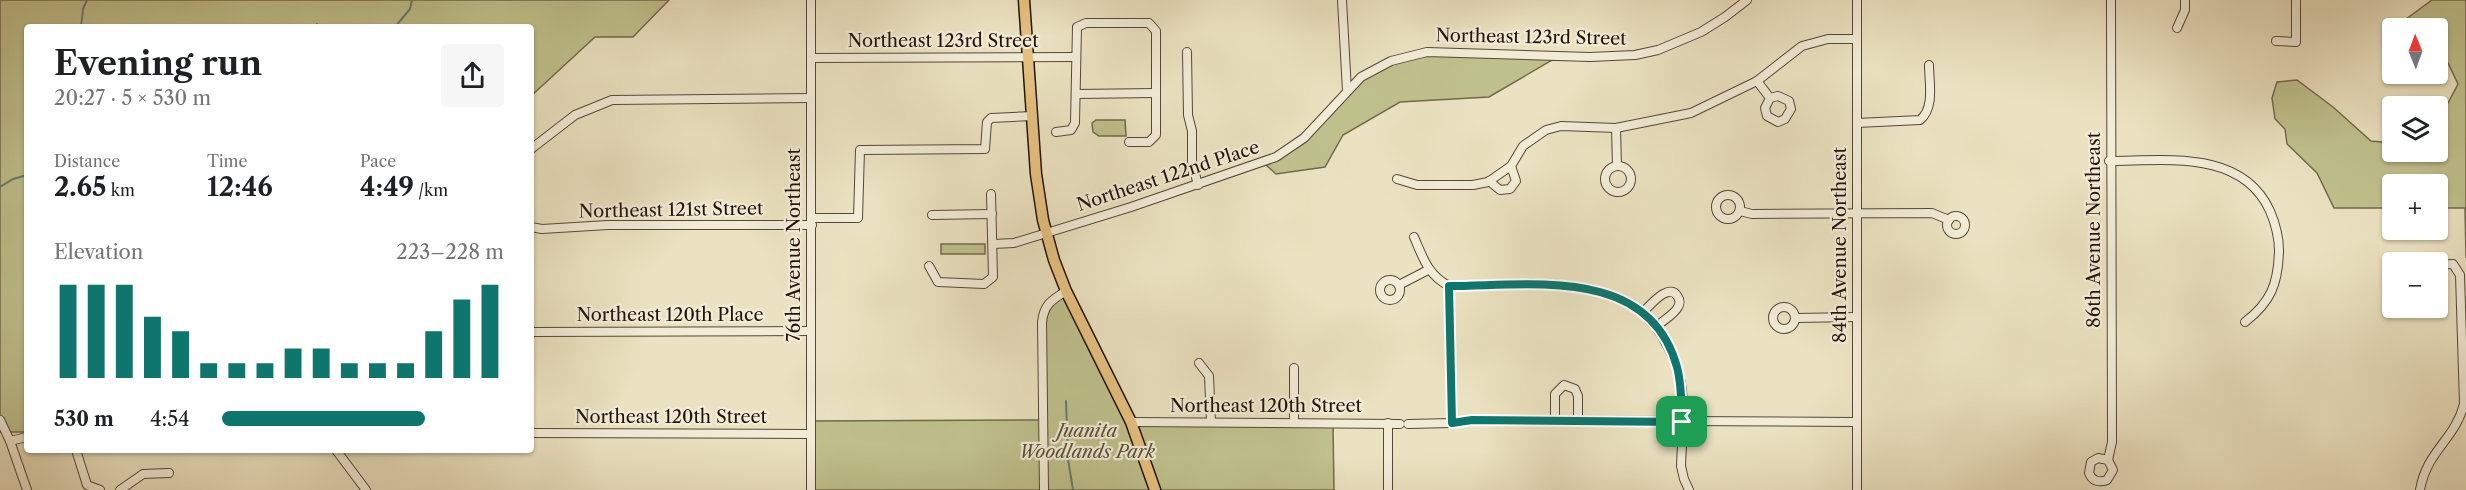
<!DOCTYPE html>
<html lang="en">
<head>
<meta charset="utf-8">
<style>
  body { margin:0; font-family:"Libre Caslon Text",serif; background:#f6f6f6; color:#202124; height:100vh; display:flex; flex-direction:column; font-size:22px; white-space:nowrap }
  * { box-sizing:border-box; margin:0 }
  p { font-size:20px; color:#757577 }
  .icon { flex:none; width:33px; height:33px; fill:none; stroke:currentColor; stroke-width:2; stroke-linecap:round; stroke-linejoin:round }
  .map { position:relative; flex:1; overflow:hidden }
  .panel { position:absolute; left:24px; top:24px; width:510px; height:429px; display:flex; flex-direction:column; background:#fff; border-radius:6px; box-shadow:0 2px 4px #0004 }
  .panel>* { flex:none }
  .needle { width:39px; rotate:359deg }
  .fabs { position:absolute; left:2382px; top:18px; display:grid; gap:12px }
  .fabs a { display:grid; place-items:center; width:66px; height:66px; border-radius:6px; background:#fff; box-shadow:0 2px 4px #0004; font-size:30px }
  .pin { position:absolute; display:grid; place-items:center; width:51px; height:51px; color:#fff; margin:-26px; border-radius:12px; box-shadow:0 3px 9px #0006 }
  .round { display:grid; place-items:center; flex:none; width:63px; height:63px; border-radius:6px; background:#f6f6f6 }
  .overview { display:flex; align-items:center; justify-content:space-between; height:102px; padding:0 30px }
  h1 { font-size:33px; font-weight:700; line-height:45px }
  .figures { display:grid; grid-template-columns:repeat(3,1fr); gap:9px; height:102px; padding:6px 30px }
  .figures div { display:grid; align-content:center }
  .figures b { font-size:26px; font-weight:700 }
  .figures small { font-size:16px; font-weight:400 }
  .figures p { font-size:16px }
  .chart { height:168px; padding:12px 30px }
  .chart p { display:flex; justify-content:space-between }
  .chart svg { width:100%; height:108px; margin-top:6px; stroke:#0f766e; stroke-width:6 }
  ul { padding:0 30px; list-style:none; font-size:20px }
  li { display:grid; grid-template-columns:96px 72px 1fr; align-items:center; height:45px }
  li i { height:15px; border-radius:8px; background:#0f766e }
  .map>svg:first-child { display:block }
</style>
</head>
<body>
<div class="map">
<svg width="2466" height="490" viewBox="0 0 2466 490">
  <rect width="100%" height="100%" fill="#ebe2c1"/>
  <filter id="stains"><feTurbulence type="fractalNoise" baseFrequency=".00333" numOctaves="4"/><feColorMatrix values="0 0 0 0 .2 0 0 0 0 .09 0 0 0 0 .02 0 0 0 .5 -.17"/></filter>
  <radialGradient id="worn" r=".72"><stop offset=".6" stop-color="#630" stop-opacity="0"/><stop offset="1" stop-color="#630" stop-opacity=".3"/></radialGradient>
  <!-- green -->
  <g fill="#bfc18d" stroke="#726a4c" stroke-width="1.5">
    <polygon points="0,0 669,0 633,37 595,37 531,96 531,27 27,27 27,432 0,432"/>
    <polygon points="2432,0 2466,0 2466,258 2465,208 2438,208 2438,184 2392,184 2392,208 2334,208 2317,173 2287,144 2285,129 2275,119 2272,98 2277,82 2297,80 2333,107 2371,141 2392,143 2392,152 2438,152 2438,122 2458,84 2447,61 2438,55 2438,28 2402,28 2398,25"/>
    <polygon points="1409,55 1559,56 1489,97 1400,102 1343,135 1325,167 1276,174 1266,165 1285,154 1361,77"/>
    <polygon points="1096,120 1125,120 1126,136 1099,136 1093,132 1092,123"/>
    <rect x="941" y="244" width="44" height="10"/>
    <polygon points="1066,291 1131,422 1333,423 1334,490 813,490 812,421 1043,420 1043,309"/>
  </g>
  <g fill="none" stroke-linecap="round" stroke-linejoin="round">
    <!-- stream -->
    <g stroke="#6a7a6f" stroke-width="2">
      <polyline points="317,24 320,27"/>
      <polyline points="81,27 83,9 87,0"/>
      <polyline points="395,27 410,9 412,0"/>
      <polyline points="0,187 13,179 27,175"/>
      <polyline points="1066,401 1068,459 1073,490"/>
    </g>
    <!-- minor casing -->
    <g stroke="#564738" stroke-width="10">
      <g id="minor">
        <polyline points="1342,0 1347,91"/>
        <polyline points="2177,28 2185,10 2185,0"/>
        <polyline points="2276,41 2296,42 2296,0"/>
        <polyline points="1187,52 1188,115 1192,131 1192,162 1198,185"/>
        <polyline points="811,58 1076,57"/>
        <polyline points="1757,81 1770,98 1765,108 1767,116 1778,122 1785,119 1791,109 1789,101 1778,96 1770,98"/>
        <polyline points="1076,94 1156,93"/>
        <path d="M1857,123L1920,120C1935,108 1929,82 1929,65"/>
        <polyline points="1616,128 1617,166"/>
        <polyline points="1056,132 1071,130 1075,123 1077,27 1086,23 1149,23 1156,31 1156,135 1149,142 1129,142"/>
        <polyline points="531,149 575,115 612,100 811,98"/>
        <path d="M2109,161C2165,161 2242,149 2270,211C2276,225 2279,236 2279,251C2278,284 2271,302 2245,322"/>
        <circle cx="1618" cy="179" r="13"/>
        <polyline points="1397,179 1417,185 1473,185 1488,182 1511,166 1523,146 1546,130 1561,126 1616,128 1691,113 1757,81 1802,46 1828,39 1856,39"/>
        <polyline points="1489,181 1500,190 1510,189 1516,181 1511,166"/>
        <circle cx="1728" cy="207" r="12"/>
        <polyline points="1740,211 1752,214 1932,213 1949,220"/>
        <polyline points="932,215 992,214"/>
        <circle cx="1956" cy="225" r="9"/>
        <polyline points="812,218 858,218 860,150 985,149 987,122 991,118 1032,116"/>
        <polyline points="531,227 542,229 608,225 812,225"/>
        <path d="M1414,237C1423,258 1428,275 1449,286L1452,423"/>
        <polyline points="993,244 1014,243 1131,207 1276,157 1304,138 1361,77 1391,61 1427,52 1590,57 1635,55 1658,50 1701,32 1725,17 1747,0"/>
        <polyline points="929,266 938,282 984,284 993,277 991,194"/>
        <circle cx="1390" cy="290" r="10"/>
        <polyline points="1399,285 1428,270"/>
        <path d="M1449,286C1519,286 1620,268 1662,336C1671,351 1678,366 1681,383C1685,410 1682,439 1681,466L1684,479L1689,490"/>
        <circle cx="1784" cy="318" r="11"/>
        <path d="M1643,312C1650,306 1669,281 1678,297C1680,300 1680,304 1678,307C1675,314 1662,321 1656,327"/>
        <polyline points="1795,318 1857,317"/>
        <polyline points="531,332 810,331"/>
        <polyline points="1199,363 1209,376 1211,422"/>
        <polyline points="1294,368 1294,423"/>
        <polyline points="0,420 10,441 27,490"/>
        <polyline points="1555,420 1555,394 1564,385 1575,389 1578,396 1578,420"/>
        <polyline points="1131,422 1400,424"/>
        <polyline points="1408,424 1452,423 1471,420 1856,422"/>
        <polyline points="531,433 810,434"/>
        <polyline points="10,441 27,437"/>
        <polyline points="76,450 87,485 100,490"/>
        <polyline points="336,450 366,490"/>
        <path d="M2108,460L2098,458L2091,462L2089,473C2092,481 2099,483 2107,480L2113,470L2108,460L2112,442L2111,0"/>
        <polyline points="120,490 143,474 169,473"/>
        <polyline points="811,490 811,0"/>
        <path d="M1044,490L1042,322C1044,304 1052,300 1066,291"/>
        <polyline points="1388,490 1388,423"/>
        <polyline points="1857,490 1857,0"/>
        <path d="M2420,490C2427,450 2455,440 2464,404L2460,275L2453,264L2438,265"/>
      </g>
    </g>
    <!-- major casing -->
    <g stroke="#24130b" stroke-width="13">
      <polyline id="major" points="1024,0 1036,174 1043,220 1054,260 1066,291 1131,422 1155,490"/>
    </g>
    <!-- minor -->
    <use href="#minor" stroke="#f2ecd7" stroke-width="8"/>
    <!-- major -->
    <use href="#major" stroke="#e6c180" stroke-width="10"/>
  </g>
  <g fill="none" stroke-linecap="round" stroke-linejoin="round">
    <!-- route casing -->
    <g stroke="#fff" stroke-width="12">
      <path id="route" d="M1449,286C1530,286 1649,265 1677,367C1682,385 1681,403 1682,422L1472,420L1452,423Z"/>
    </g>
    <!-- route -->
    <use href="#route" stroke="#0f766e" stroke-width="8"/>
  </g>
  <g text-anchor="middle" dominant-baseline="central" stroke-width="4.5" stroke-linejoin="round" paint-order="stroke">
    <!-- street labels -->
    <g font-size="18" fill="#24130b" stroke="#f2ecd7">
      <text transform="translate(1531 37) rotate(1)">Northeast 123rd Street</text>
      <text x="943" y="41">Northeast 123rd Street</text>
      <text transform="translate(1168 176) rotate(-18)">Northeast 122nd Place</text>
      <text transform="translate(671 210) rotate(-1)">Northeast 121st Street</text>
      <text transform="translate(2094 230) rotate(-90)">86th Avenue Northeast</text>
      <text transform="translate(794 245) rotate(-90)">76th Avenue Northeast</text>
      <text transform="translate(1840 245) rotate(-90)">84th Avenue Northeast</text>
      <text x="670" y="315">Northeast 120th Place</text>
      <text x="1266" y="406">Northeast 120th Street</text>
      <text x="671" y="417">Northeast 120th Street</text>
    </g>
    <!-- park labels -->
    <g font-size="18" font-style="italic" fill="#5a5038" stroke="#f2ecd7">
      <text x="1087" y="431">Juanita<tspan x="1087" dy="21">Woodlands Park</tspan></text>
    </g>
  </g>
  <rect width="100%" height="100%" filter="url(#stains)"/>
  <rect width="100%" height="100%" fill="url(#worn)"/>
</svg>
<div class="fabs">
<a><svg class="needle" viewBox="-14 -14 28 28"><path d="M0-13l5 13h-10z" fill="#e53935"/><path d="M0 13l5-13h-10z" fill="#757577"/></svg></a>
<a><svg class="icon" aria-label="layers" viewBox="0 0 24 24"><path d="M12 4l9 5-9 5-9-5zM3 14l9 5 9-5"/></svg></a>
<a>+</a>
<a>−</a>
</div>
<div class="pin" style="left:1682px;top:422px;background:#1e9e55"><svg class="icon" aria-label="arrive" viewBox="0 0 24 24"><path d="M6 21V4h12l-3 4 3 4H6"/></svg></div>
<section class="panel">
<div class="overview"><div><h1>Evening run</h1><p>20:27 · 5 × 530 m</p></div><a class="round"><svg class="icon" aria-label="share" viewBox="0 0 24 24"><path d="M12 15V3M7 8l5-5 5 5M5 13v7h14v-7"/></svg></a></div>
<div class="figures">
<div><p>Distance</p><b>2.65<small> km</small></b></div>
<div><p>Time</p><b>12:46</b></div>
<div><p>Pace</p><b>4:49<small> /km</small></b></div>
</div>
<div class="chart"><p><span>Elevation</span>223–228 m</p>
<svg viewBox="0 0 160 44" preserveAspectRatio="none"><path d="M5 44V6M15 44V6M25 44V6M35 44V19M45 44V25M55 44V38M65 44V38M75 44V38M85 44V32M95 44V32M105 44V38M115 44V38M125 44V38M135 44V25M145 44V12M155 44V6"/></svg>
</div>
<ul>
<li><b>530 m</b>4:54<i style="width:72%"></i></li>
</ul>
</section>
</div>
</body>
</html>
